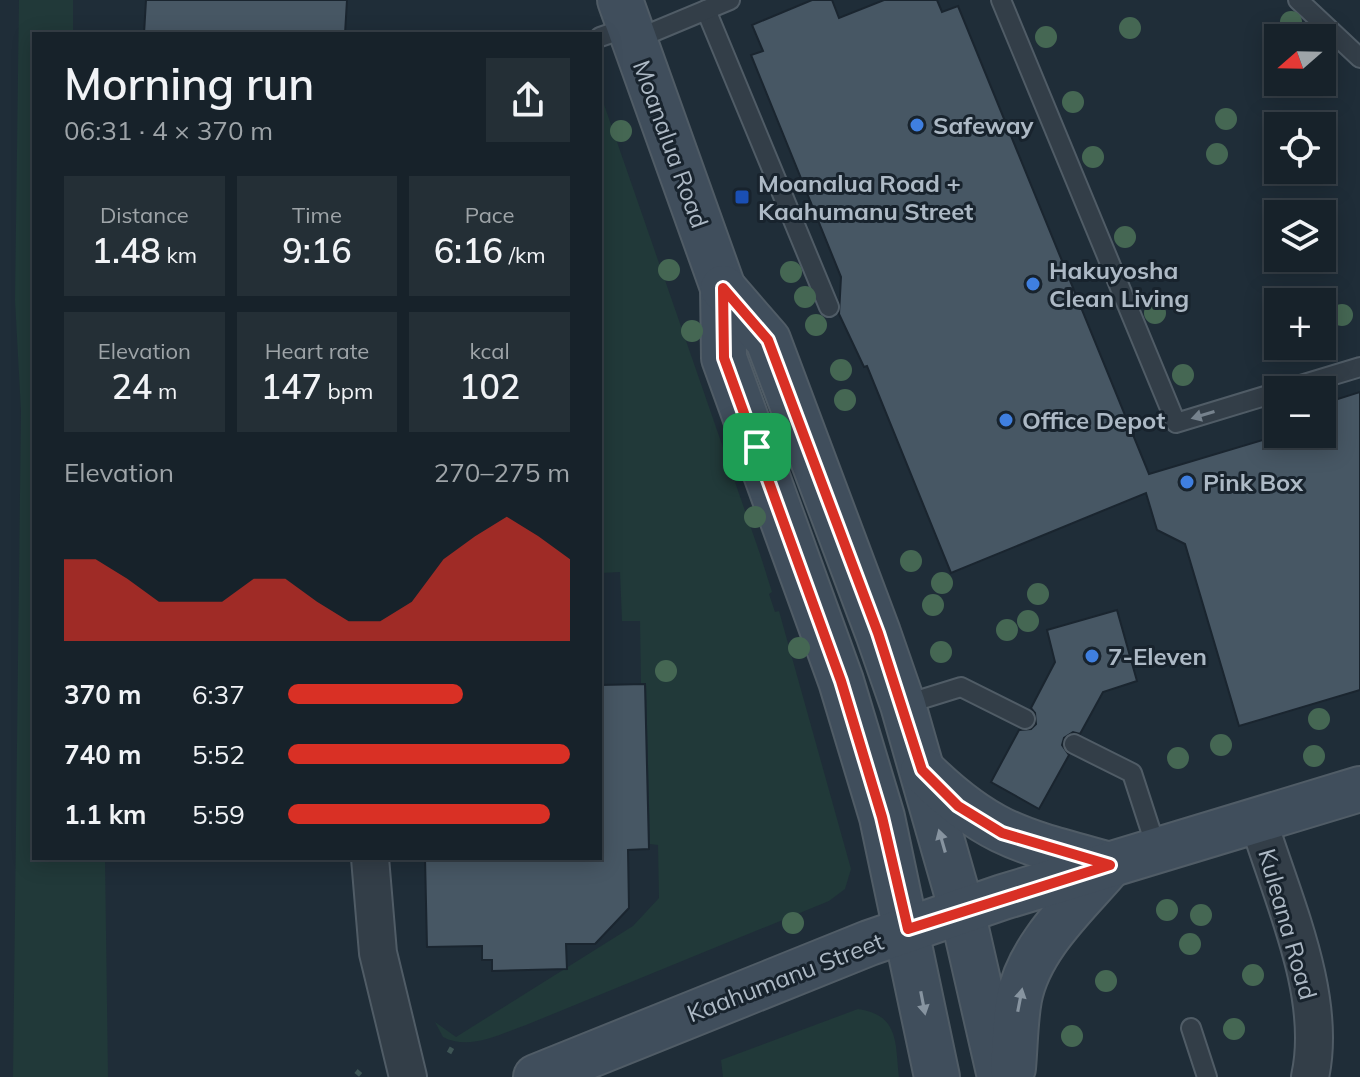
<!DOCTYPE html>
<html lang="en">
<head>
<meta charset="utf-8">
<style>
  body { margin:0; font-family:Mulish,sans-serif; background:#242f36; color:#f1f3f6; height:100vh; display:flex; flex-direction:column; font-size:30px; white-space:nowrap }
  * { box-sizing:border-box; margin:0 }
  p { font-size:26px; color:#9ea4a8 }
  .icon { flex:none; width:44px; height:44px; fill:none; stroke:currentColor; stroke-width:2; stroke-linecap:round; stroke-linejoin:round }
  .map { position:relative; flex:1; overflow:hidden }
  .sheet { position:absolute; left:32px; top:32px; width:570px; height:828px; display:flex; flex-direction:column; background:#17222a; border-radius:0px; box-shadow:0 4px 20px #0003,0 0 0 2px #363f47 }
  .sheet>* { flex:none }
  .needle { width:52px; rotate:250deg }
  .controls { position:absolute; left:1264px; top:24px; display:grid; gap:16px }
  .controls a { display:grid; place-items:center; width:72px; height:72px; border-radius:0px; background:#17222a; box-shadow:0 4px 20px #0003,0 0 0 2px #363f47; font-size:40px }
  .pin { position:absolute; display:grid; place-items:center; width:68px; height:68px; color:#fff; margin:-34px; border-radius:16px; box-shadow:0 4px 12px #0006 }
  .round { display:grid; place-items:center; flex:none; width:84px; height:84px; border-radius:0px; background:#242f36 }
  .headline { display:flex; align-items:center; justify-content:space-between; height:136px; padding:0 32px }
  h1 { font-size:44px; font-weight:600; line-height:60px }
  .stats { display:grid; grid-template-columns:repeat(3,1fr); gap:12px; height:136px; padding:8px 32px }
  .stats div { display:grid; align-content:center; border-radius:0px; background:#242f36; text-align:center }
  .stats b { font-size:34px; font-weight:600 }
  .stats small { font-size:22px; font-weight:400 }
  .stats p { font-size:22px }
  .chart { height:224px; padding:16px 32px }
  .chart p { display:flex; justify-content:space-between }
  .chart svg { width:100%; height:144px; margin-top:8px; fill:#d93025; opacity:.7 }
  ul { padding:0 32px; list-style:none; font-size:26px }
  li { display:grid; grid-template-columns:128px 96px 1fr; align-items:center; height:60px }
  li i { height:20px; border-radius:10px; background:#d93025 }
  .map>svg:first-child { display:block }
</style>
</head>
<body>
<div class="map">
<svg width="1360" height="1077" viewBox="0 0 1360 1077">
  <rect width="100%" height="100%" fill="#1f2d38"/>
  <!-- green -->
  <g fill="#213939">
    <polygon points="19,0 73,0 73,34 34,34 34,858 105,858 108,1077 13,1077 21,411 15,300"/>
    <path d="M600,93L760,554L772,592L769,594L775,612L779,611L851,869L845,889L829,901L526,1025C500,1034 469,1051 443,1037L435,1022L456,1037L633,926L659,898L658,845L650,844L646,684L641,683L640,621H622L620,572L600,573Z"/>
    <path d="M858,1009C900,1015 895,1044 899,1077H723L721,1060Z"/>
  </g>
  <!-- building -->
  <g fill="#475764" stroke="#1a252f" stroke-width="2">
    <polygon points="146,0 347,0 345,34 144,34"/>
    <polygon points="812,0 832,0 839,18 884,0 937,0 942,12 958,6 1149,474 1283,434 1322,434 1322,404 1360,392 1360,690 1239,726 1185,544 1157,530 1146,493 951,573 867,366 864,367 839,314 841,277 751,55 763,51 752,25"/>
    <polygon points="1117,610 1137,681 1103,692 1080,734 1073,732 1064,738 1062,745 1069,755 1039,809 991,782 1019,730 1031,729 1036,724 1035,713 1031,708 1055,662 1047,630"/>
    <polygon points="645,684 649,849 628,850 629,908 595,944 566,944 567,969 492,971 492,960 482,960 482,946 427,947 425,858 600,858 600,685"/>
  </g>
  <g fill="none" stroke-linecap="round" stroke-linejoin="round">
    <!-- lane casing -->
    <g stroke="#505c66" stroke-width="22">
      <g id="lane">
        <polyline points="1001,0 1176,423 1278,392"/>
        <polyline points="1298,0 1360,58"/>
        <polyline points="706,10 829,307"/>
        <polyline points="600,37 629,27"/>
        <polyline points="634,40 730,0"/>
        <polyline points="1284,390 1360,367"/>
        <polyline points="903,705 961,687 1025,719"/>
        <polyline points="1074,744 1132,773 1157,850"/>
        <polyline points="1191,1028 1207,1077"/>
      </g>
    </g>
    <!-- street casing -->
    <g stroke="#505c66" stroke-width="40">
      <g id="street">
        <path d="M1258,820C1282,898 1328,996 1310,1077"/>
        <polyline points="370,858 378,953 408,1077"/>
      </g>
    </g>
    <!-- secondary casing -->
    <g stroke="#505c66" stroke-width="48">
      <g id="secondary">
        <polyline points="620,0 723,288 724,358 841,681 882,817 937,1077"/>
        <polyline points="723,288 768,340 878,633 903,705 962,911 1000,1077"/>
        <path d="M923,771C989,836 1023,841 1110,865"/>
        <path d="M1013,1068C1015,1045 1015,1021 1019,999C1029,946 1077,904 1110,865"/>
        <polyline points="536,1077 869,943 1003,897 1360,789"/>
      </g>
    </g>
    <!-- path -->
    <g stroke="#3e5555" stroke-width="5" stroke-dasharray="6 6" stroke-linecap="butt">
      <polyline points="449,1053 453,1046"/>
      <polyline points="356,1071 362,1076"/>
    </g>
    <!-- lane -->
    <use href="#lane" stroke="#333e48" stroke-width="18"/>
    <!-- street -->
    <use href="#street" stroke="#333e48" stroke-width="36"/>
    <!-- secondary -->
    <use href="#secondary" stroke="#404e5c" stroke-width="44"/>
  </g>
  <!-- trees -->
  <g fill="#456753">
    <circle cx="1291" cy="22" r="11"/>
    <circle cx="1130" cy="28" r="11"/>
    <circle cx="1046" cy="37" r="11"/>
    <circle cx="1073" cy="102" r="11"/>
    <circle cx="1226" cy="119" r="11"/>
    <circle cx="621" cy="131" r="11"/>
    <circle cx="1217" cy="154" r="11"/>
    <circle cx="1093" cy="157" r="11"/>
    <circle cx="1125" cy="237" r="11"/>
    <circle cx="669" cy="270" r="11"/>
    <circle cx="791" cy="272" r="11"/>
    <circle cx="805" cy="297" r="11"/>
    <circle cx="1155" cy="313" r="11"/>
    <circle cx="1342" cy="315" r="11"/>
    <circle cx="816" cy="325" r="11"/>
    <circle cx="692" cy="331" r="11"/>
    <circle cx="841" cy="370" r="11"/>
    <circle cx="1183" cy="375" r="11"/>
    <circle cx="845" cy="400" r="11"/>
    <circle cx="755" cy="517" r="11"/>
    <circle cx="911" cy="561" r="11"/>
    <circle cx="942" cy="583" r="11"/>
    <circle cx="1038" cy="594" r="11"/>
    <circle cx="933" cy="605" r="11"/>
    <circle cx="1028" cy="621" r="11"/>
    <circle cx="1007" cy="630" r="11"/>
    <circle cx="799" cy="648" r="11"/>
    <circle cx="941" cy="652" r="11"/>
    <circle cx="666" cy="671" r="11"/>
    <circle cx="1319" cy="719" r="11"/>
    <circle cx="1221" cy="745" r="11"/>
    <circle cx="1314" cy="756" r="11"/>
    <circle cx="1178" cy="758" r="11"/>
    <circle cx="1167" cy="910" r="11"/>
    <circle cx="1201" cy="915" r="11"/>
    <circle cx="793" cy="923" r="11"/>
    <circle cx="1190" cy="944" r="11"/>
    <circle cx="1253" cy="975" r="11"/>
    <circle cx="1106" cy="981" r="11"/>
    <circle cx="1234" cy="1029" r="11"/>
    <circle cx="1072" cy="1036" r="11"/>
  </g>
  <!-- one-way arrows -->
  <defs><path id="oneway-solid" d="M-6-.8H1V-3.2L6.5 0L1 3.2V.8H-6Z" transform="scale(2)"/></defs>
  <use fill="#76828d" href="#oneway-solid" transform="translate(1203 415) rotate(163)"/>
  <g fill="#8794a0">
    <use href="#oneway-solid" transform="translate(942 841) rotate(-106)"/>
    <use href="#oneway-solid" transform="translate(1020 1000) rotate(-79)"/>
    <use href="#oneway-solid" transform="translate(923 1003) rotate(79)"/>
  </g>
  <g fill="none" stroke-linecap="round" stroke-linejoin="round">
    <!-- route casing -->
    <g stroke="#fff" stroke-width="16">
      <polygon id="route" points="723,288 768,340 878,633 922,770 958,806 1002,833 1110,865 908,929 882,817 841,681 724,358"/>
    </g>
    <!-- route -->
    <use href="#route" stroke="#d93025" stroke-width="10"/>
  </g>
  <!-- markers -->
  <g fill="#3f7fe0" stroke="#18232d" stroke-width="3">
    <circle cx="917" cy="125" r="8"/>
    <circle cx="1033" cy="284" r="8"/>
    <circle cx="1006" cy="420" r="8"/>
    <circle cx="1187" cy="482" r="8"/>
    <circle cx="1092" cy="656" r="8"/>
  </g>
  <rect fill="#1a4fb4" stroke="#18232d" stroke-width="3" x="734" y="189" width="16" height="16" rx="4"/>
  <g text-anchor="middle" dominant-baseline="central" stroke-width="6" stroke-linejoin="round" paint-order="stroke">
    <!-- poi labels -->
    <g font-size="24" font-weight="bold" fill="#adb9c5" stroke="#18232d" text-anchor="start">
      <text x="933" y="125">Safeway</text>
      <text x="758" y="183">Moanalua Road +<tspan x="758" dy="28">Kaahumanu Street</tspan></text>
      <text x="1049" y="270">Hakuyosha<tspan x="1049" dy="28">Clean Living</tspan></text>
      <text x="1022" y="420">Office Depot</text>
      <text x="1203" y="482">Pink Box</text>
      <text x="1108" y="656">7-Eleven</text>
    </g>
    <!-- street labels -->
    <g font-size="24" fill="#adb9c5" stroke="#18232d">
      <text transform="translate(671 144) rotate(70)">Moanalua Road</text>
      <text transform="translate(1288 924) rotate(74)">Kuleana Road</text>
      <text transform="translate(785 977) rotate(-21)">Kaahumanu Street</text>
    </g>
  </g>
</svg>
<div class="controls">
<a><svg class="needle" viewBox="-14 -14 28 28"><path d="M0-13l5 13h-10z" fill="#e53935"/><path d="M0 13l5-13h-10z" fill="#9ea4a8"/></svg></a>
<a><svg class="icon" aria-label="locate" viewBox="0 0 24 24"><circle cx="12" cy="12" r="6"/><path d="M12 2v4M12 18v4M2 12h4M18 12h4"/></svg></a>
<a><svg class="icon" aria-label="layers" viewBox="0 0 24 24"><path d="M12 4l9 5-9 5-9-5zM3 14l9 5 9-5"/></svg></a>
<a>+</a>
<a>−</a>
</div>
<div class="pin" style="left:757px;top:447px;background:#1e9e55"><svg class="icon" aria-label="arrive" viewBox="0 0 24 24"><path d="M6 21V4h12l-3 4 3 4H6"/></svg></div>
<section class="sheet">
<div class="headline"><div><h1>Morning run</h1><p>06:31 · 4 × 370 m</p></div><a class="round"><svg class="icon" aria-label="share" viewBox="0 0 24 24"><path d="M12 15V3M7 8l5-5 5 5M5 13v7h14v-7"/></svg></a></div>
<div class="stats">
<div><p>Distance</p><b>1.48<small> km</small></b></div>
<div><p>Time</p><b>9:16</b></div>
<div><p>Pace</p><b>6:16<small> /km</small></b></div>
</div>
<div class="stats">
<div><p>Elevation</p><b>24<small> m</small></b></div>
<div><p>Heart rate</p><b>147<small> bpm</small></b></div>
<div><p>kcal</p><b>102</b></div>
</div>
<div class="chart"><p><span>Elevation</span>270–275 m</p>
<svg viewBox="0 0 160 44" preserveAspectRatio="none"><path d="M0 44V19L10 19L20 25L30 32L40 32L50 32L60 25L70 25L80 32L90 38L100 38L110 32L120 19L130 12L140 6L150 12L160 19V44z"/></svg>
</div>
<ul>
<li><b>370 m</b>6:37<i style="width:62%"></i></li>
<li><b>740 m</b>5:52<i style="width:100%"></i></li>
<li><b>1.1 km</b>5:59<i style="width:93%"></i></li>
</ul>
</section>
</div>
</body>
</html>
